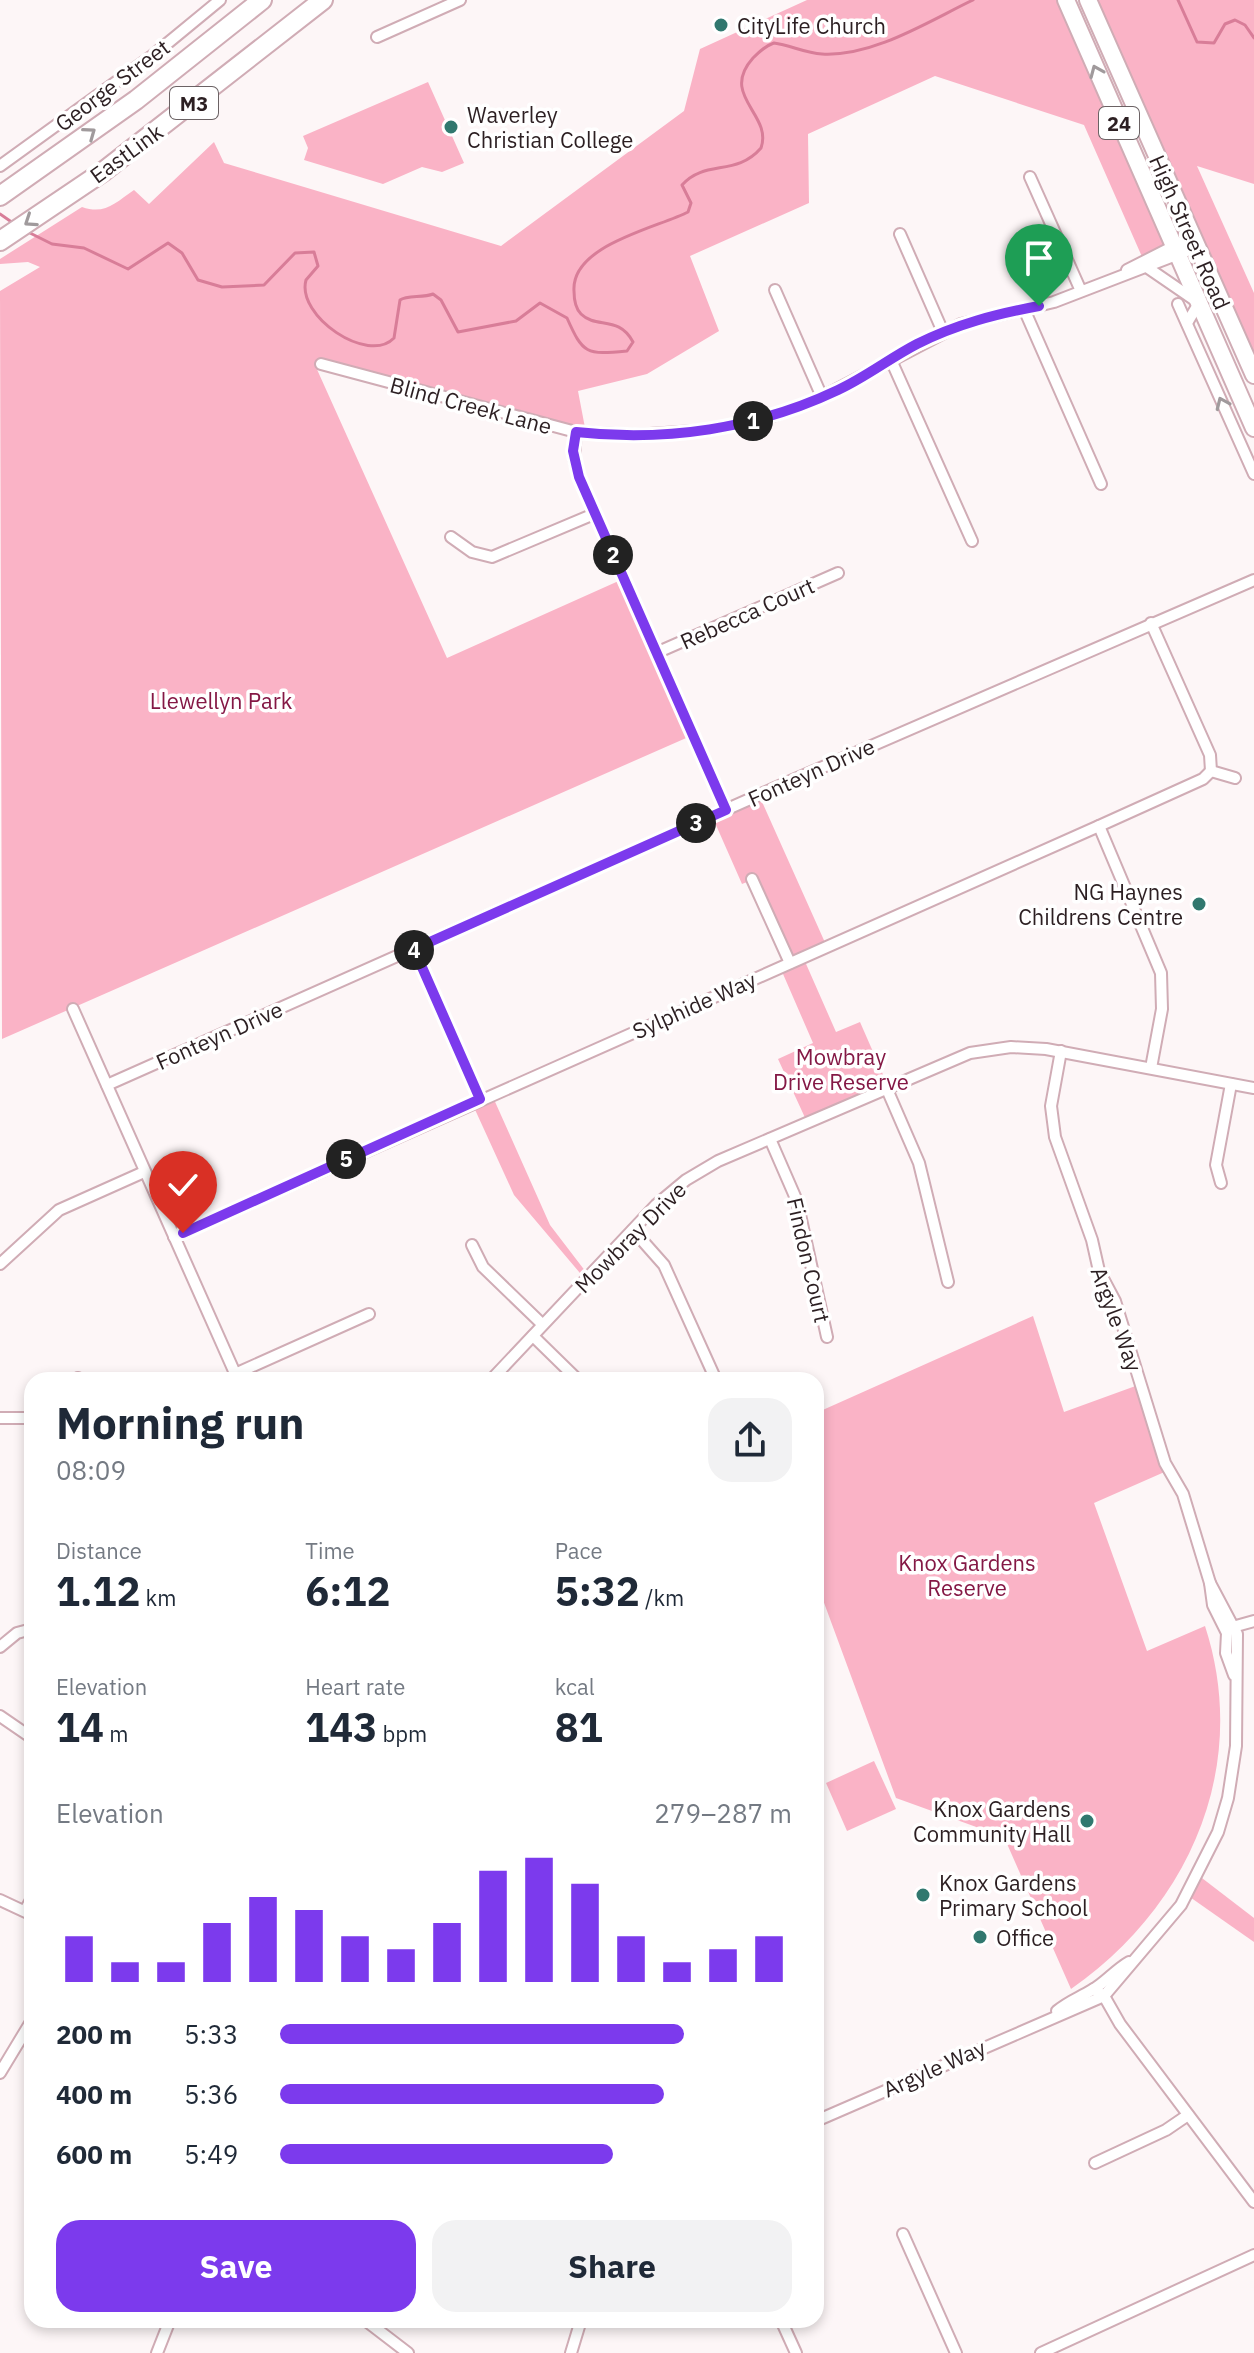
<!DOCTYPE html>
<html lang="en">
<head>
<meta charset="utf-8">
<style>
  body { margin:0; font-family:"IBM Plex Sans",sans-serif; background:#f2f2f3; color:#1f2937; height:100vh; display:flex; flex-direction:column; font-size:30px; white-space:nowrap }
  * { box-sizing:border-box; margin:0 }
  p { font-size:26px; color:#747a83 }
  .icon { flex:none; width:44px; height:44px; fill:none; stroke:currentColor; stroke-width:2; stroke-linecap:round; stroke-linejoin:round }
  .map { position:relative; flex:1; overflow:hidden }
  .details { position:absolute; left:24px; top:1372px; width:800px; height:956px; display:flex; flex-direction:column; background:#fff; border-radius:24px; box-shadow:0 4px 12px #0003 }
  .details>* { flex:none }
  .pin { position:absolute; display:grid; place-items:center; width:68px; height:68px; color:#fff; margin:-82px -34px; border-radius:50% 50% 50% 0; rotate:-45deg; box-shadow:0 0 8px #0007 }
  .pin .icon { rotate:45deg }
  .km { position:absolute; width:40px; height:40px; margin:-20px; border-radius:50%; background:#222; color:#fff; font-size:22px; line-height:40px; text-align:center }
  .round { display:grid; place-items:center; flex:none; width:84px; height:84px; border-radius:24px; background:#f2f2f3 }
  .headline { display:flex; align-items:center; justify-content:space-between; height:136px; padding:0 32px }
  h1 { font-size:44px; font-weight:800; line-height:60px }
  .metrics { display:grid; grid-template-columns:repeat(3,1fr); gap:12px; height:136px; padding:8px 32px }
  .metrics div { display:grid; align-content:center }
  .metrics b { font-size:40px; font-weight:800 }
  .metrics small { font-size:22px; font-weight:400 }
  .metrics p { font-size:22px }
  .chart { height:224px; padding:16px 32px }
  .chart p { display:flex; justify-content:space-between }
  .chart svg { width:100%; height:144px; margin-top:8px; stroke:#7c3aed; stroke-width:6 }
  .action { display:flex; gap:16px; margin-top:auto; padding:16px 32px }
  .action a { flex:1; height:92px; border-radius:24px; background:#7c3aed; color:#fff; font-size:32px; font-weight:800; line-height:92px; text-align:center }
  .action a+a { background:#f2f2f3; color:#1f2937 }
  ul { padding:0 32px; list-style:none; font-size:26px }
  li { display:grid; grid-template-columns:128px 96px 1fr; align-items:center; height:60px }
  li i { height:20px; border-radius:10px; background:#7c3aed }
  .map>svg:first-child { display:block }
</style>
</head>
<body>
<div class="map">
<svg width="1254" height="2353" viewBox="0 0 1254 2353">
  <rect width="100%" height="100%" fill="#fdf6f7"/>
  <!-- green -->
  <g fill="#fab3c6">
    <path d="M807,0H1066L1173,245L1143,259L1084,125L935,76L808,134L809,203L690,256L719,331L647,374L578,391L586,433L315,365L447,658L623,579L693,735L2,1039L0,291L40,267L28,262L0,264V259L82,207C105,215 115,203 134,190L149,204L214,142L224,163L501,246L684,111L700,49Z"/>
    <polygon points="1088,0 1254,0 1254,184 1197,166 1254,293 1254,375"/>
    <polygon points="428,82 464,163 442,172 422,167 383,184 304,160 308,148 303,136"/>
    <polygon points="759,795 827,947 803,957 836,1032 860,1022 888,1086 807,1122 778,1059 813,1043 780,967 789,963 752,880 742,884 712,816"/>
    <polygon points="492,1095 550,1225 589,1276 585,1279 514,1195 472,1103"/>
    <path d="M1033,1316L1064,1412L1141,1384L1169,1470L1094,1503L1147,1651L1205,1626C1251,1767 1189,1907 1071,1989L1004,1837L896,1798L816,1581V1413Z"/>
    <polygon points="874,1761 896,1809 847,1831 826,1783"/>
    <polygon points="1198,1875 1254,1918 1254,1942 1187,1895"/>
  </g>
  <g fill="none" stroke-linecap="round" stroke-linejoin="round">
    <!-- stream -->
    <g stroke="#d87d98" stroke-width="3">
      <polyline points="1178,0 1197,42 1214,43 1225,24 1235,20 1245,25 1254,38"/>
      <polyline points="0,214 13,223"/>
      <path d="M26,231L52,244L84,248L128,269L168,243L182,253L198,280L222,287L264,285L295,253L314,252L318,266L306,280C296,316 368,365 394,338L400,300C407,295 423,298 433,294L441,300L458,332L516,321L540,303L567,318C583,354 586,355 627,351L633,342C619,315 596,329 581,314C576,309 574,299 574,291C571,245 657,228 688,212L691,203L682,185C705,159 736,177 761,148C773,114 719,96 753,58C759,52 765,46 774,43C790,45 805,53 822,54C873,57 929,21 973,0"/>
    </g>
    <!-- minor casing -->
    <g stroke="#d0acb5" stroke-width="14">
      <g id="minor">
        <polyline points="377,37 460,0"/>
        <polyline points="0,166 152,56 220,0"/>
        <polyline points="1030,177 1081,291"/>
        <polyline points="900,234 943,332"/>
        <polyline points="1148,268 1199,303 1187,323"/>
        <polyline points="1127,270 1192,237"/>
        <polyline points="775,290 822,397"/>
        <polyline points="1178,304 1254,474"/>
        <polyline points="1024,309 1101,484"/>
        <polyline points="891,360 972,541"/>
        <polyline points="321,364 576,432 635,435 709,430 773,416 822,397 961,324 1054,302 1197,247"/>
        <polyline points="576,432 574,458 579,477 726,810"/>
        <polyline points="451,537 472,552 492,557 594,514"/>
        <polyline points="1151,623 1210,755 1211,771 1235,778"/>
        <polyline points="656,653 838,573"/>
        <polyline points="1099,826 1161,973 1162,1009 1151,1068"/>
        <polyline points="752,879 790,963"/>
        <polyline points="414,949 480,1099"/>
        <polyline points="73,1009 238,1380"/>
        <polyline points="1061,1051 1051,1106 1055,1137 1092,1240 1099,1271 1115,1301 1165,1463 1183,1494 1210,1583 1213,1605 1227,1633 1226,1653 1234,1675"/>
        <polyline points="107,1085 786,783 1254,580"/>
        <polyline points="886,1087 919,1163 948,1282"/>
        <polyline points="770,1139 797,1201 827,1337"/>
        <polyline points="1221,1183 1216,1165 1231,1084"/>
        <polyline points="633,1230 664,1265 716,1380"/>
        <polyline points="174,1237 1099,826 1203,779 1211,771"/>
        <polyline points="472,1245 483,1267 542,1324"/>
        <polyline points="0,1264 59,1210 144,1172"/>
        <polyline points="533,1336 578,1380"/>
        <polyline points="235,1374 369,1314"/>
        <polyline points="77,1380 78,1378"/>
        <polyline points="491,1380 656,1205 686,1180 718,1161 970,1053 1011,1047 1046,1049 1254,1088"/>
        <polyline points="0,1418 32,1418"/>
        <polyline points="1229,1628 1254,1621"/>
        <polyline points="0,1647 17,1633 32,1629"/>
        <polyline points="0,1716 32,1738"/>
        <polyline points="0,1900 32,1915"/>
        <polyline points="26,1909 32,1898"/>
        <polyline points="1094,1989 1104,1996 1120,2024 1254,2202"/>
        <path d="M1057,2011C1069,2001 1079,1998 1092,1990C1105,1983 1115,1970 1129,1962"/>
        <polyline points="0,2073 32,2020"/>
        <polyline points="816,2121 1104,1996 1181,1905 1218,1832 1228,1798 1236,1746 1237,1634 1210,1583"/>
        <polyline points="1095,2163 1166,2130 1188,2115"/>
        <polyline points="903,2234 956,2353"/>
        <polyline points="365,2320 408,2353"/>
        <polyline points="781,2320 796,2353"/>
        <polyline points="157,2353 170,2320"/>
        <polyline points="571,2353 581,2320"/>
        <polyline points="1041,2353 1254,2255"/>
      </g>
    </g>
    <!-- primary casing -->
    <g stroke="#d0acb5" stroke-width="20">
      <g id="primary">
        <polyline points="1066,0 1254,428"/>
        <polyline points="1088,0 1254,375"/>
      </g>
    </g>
    <!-- motorway casing -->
    <g stroke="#d0acb5" stroke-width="22">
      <g id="motorway">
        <polyline points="0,196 136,100 262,0"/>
        <polyline points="0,241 104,171 323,0"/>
      </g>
    </g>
    <!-- minor -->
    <use href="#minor" stroke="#fff" stroke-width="10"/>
    <!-- primary -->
    <use href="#primary" stroke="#fff" stroke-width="16"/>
    <!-- motorway -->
    <use href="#motorway" stroke="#fff" stroke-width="18"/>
  </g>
  <!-- one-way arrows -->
  <defs><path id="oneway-chevron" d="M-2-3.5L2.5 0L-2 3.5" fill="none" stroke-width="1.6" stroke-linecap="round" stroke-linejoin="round" transform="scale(2)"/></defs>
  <g stroke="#a09a9c">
    <use href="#oneway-chevron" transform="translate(1096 71) rotate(-113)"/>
    <use href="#oneway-chevron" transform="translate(90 133) rotate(-36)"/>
    <use href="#oneway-chevron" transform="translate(30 221) rotate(146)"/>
    <use href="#oneway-chevron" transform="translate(1222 403) rotate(-114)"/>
  </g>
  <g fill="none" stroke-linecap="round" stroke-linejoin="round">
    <!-- route casing -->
    <g stroke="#fff" stroke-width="16">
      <path id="route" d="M183,1233L480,1099L414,949L726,810L579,477L573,451L576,432C665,442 756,429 838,390C866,377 890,358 917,344C957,324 996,314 1039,306"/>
    </g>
    <!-- route -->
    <use href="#route" stroke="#7c3aed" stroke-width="10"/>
  </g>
  <!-- markers -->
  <g fill="#31786f" stroke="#fff" stroke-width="3">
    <circle cx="721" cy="25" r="8"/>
    <circle cx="451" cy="127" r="8"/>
    <circle cx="1199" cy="904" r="8"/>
    <circle cx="1087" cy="1821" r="8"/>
    <circle cx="923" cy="1895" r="8"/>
    <circle cx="980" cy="1937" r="8"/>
  </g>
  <g text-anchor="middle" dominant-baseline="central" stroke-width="7" stroke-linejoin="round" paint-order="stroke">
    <!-- shield labels -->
    <g fill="#fff" stroke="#6b6264" stroke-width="2">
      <rect x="170" y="87" width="48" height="32" rx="6"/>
      <rect x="1099" y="107" width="40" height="32" rx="6"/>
    </g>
    <g font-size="20" font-weight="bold" fill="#2c1f22">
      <text x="194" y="103">M3</text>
      <text x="1119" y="123">24</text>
    </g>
    <!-- poi labels -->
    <g font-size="22" fill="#2c1f22" stroke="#fff" text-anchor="start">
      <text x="737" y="25">CityLife Church</text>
      <text x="467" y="114">Waverley<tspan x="467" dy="25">Christian College</tspan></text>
      <text x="1183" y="891" text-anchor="end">NG Haynes<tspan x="1183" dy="25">Childrens Centre</tspan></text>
      <text x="1071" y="1808" text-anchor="end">Knox Gardens<tspan x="1071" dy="25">Community Hall</tspan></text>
      <text x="939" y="1882">Knox Gardens<tspan x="939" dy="25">Primary School</tspan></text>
      <text x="996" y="1937">Office</text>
    </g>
    <!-- street labels -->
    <g font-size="22" fill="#2c1f22" stroke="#fff">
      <text transform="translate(112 85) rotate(-37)">George Street</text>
      <text transform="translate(126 153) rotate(-36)">EastLink</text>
      <text transform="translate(1190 232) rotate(66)">High Street Road</text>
      <text transform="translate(471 405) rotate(15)">Blind Creek Lane</text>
      <text transform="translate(747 613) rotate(-24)">Rebecca Court</text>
      <text transform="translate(811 772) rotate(-24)">Fonteyn Drive</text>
      <text transform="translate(694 1005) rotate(-24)">Sylphide Way</text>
      <text transform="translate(219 1035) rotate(-24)">Fonteyn Drive</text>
      <text transform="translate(630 1237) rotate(-45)">Mowbray Drive</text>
      <text transform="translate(809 1260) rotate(77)">Findon Court</text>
      <text transform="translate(1117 1319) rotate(70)">Argyle Way</text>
      <text transform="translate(934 2068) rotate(-24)">Argyle Way</text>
    </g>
    <!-- park labels -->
    <g font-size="22" fill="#841845" stroke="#fff">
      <text x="221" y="700">Llewellyn Park</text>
      <text x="841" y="1056">Mowbray<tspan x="841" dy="25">Drive Reserve</tspan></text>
      <text x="967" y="1562">Knox Gardens<tspan x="967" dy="25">Reserve</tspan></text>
    </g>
  </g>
</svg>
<div class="pin" style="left:1039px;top:306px;background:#1e9e55"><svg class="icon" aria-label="arrive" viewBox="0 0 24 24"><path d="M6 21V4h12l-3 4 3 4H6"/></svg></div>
<div class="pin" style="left:183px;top:1233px;background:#d93025"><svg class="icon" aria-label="check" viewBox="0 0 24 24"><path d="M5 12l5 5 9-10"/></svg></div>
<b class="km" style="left:753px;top:421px">1</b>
<b class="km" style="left:613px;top:555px">2</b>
<b class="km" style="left:696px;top:823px">3</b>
<b class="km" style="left:414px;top:950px">4</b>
<b class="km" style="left:346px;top:1159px">5</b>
<section class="details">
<div class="headline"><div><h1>Morning run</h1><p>08:09</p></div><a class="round"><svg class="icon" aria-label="share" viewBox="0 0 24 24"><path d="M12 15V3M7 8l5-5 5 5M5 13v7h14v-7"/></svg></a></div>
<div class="metrics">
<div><p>Distance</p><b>1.12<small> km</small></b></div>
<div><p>Time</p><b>6:12</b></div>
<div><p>Pace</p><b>5:32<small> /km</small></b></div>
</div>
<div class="metrics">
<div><p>Elevation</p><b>14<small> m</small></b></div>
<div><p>Heart rate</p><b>143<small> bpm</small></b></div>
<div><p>kcal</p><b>81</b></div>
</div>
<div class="chart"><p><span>Elevation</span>279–287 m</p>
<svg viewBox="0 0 160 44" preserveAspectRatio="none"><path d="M5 44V30M15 44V38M25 44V38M35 44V26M45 44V18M55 44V22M65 44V30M75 44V34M85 44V26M95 44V10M105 44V6M115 44V14M125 44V30M135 44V38M145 44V34M155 44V30"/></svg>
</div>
<ul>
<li><b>200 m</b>5:33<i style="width:79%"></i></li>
<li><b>400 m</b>5:36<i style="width:75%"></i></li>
<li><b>600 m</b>5:49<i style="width:65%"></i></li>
</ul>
<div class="action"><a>Save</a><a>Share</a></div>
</section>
</div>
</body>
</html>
